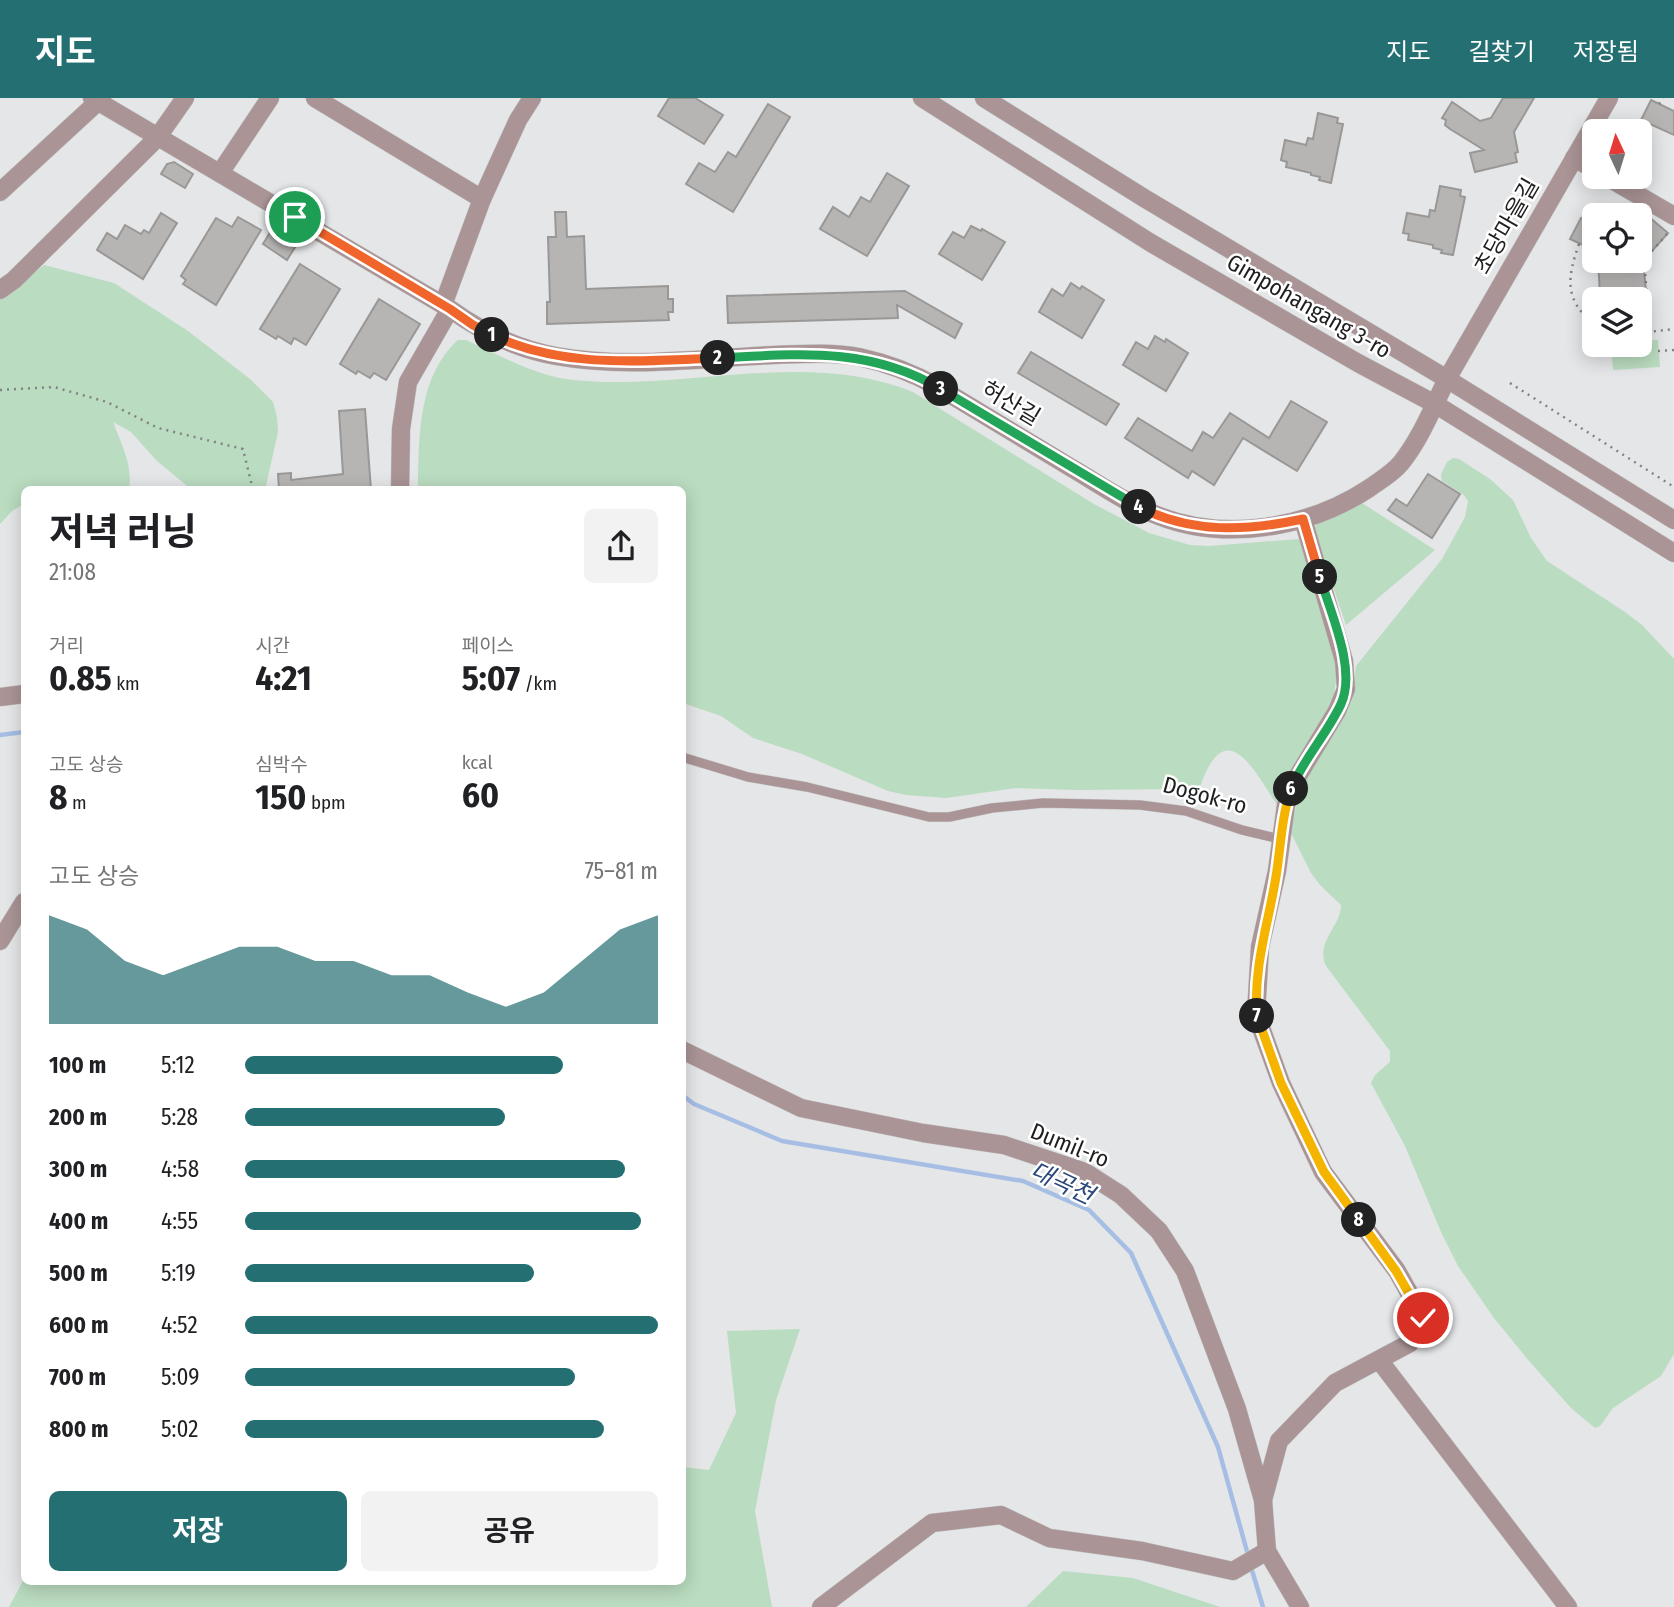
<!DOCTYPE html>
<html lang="ko">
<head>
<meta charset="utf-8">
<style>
  body { margin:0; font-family:"Fira Sans Condensed","Noto Sans KR",sans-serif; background:#f2f2f2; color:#202124; height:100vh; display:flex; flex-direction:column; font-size:26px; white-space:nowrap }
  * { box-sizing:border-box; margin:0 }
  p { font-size:23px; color:#757577 }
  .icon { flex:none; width:38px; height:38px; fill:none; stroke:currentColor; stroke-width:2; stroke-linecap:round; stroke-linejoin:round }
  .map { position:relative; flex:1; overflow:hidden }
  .sheet { position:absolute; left:21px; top:388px; width:665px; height:1099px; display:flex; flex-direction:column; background:#fff; border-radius:10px; box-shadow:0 4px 18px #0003 }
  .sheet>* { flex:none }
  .needle { width:46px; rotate:356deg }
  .fabs { position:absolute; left:1582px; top:21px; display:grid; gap:14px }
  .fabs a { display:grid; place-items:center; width:70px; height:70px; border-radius:10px; background:#fff; box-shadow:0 4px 18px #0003; font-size:35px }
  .pin { position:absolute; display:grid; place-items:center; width:60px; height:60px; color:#fff; margin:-30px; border:4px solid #fff; border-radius:50%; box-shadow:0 2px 7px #0007 }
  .km { position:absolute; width:35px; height:35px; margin:-18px; border-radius:50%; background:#222; color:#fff; font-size:19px; line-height:35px; text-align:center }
  .round { display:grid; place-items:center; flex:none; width:74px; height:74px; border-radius:10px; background:#f2f2f2 }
  .overview { display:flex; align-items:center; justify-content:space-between; height:119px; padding:0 28px }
  h1 { font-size:38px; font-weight:700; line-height:52px }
  .figures { display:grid; grid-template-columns:repeat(3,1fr); gap:10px; height:119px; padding:7px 28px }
  .figures div { display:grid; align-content:center }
  .figures b { font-size:35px; font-weight:700 }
  .figures small { font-size:19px; font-weight:400 }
  .figures p { font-size:19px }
  .chart { height:196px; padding:14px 28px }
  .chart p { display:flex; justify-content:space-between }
  .chart svg { width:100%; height:126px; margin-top:7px; fill:#246f72; opacity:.7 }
  .button { display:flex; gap:14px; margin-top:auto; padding:14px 28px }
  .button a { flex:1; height:80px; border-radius:10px; background:#246f72; color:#fff; font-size:28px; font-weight:700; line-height:80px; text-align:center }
  .button a+a { background:#f2f2f2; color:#202124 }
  ul { padding:0 28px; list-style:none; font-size:23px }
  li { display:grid; grid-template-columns:112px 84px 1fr; align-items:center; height:52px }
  li i { height:18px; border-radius:9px; background:#246f72 }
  header { display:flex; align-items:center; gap:42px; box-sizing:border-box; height:98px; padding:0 35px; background:#246f72; color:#fff }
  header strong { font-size:33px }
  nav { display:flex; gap:38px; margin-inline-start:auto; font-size:24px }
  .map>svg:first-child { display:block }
</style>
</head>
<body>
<header>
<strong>지도</strong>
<nav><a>지도</a><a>길찾기</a><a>저장됨</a></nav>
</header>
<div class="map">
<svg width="1674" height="1509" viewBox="0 0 1674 1509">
  <rect width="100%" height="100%" fill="#e5e6e8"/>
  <!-- green -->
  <g fill="#badcc0">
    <path d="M44,167L114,185L188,233L250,281L273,304L277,319L278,334L265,392H192L157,363L131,334L113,324C121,346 133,366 129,392H24V406L12,413L0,426V199L17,189Z"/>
    <path d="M458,242H466C497,256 532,276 566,281C680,296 803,249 913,294L1094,406L1149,435L1190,447L1209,448L1299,441L1302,444L1334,559L1337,576L1333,603L1280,711C1256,677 1227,611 1200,689L1190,691L1076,692L1016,690L946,700L906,697L888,693L802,656L753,640L721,618L683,605L682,392H418C419,342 417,279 458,242Z"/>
    <polygon points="1658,242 1660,269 1613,272 1611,247 1640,247 1640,243"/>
    <path d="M1453,360L1459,361L1490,381L1513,402L1531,440L1547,463L1625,514L1642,527L1674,561V1256L1661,1278L1613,1310L1600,1328L1595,1330L1571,1310L1529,1263L1494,1220L1458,1168L1441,1134L1405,1048L1371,985L1375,977L1390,964V953L1326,868C1315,843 1341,829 1341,807L1320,787L1311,775L1290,733L1302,684L1353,592L1356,568L1442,461L1465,419L1468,403L1464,397L1442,383L1441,376L1447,364Z"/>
    <polygon points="1362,405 1435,452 1346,527 1314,432 1317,424"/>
    <polygon points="800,1231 776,1302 755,1413 772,1509 9,1509 24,1481 24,1484 682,1484 683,1369 709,1372 736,1315 727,1233"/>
    <polygon points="1063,1473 1133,1480 1220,1509 1026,1509"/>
  </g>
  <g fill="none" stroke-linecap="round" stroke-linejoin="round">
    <!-- stream -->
    <g stroke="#a6bee4" stroke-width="4.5">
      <polyline points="0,637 24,634"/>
      <polyline points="682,997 694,1006 782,1043 1023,1083 1089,1112 1131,1155 1218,1349 1248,1457"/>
      <polyline points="1251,1469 1263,1509"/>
    </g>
  </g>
  <!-- building -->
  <g fill="#b7b5b4" stroke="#999897" stroke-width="2">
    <polygon points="669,0 695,0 723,17 704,46 658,18"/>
    <polygon points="1503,0 1534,0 1514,34 1518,54 1515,55 1517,64 1475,74 1470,55 1484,52 1450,31 1445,27 1446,22 1442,20 1452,4 1480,23 1491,20"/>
    <polygon points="1651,2 1674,13 1674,37 1641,22"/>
    <polygon points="768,6 790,19 733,114 686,86 699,65 715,74 728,54 736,59"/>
    <polygon points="1318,15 1338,20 1337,25 1343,26 1331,85 1319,82 1320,79 1311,77 1311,75 1286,69 1287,64 1281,62 1285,42 1306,47 1308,40 1313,41"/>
    <polygon points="174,64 193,76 185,90 161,76 167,66"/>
    <polygon points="887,75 909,88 867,158 820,131 833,109 849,119 861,99 870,104"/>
    <polygon points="1440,88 1461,92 1460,98 1465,99 1453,157 1441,155 1442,152 1433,150 1433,147 1408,142 1409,136 1403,135 1407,115 1429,119 1430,112 1435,113"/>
    <polygon points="555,114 566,114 567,139 584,138 586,191 668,188 668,201 673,201 673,214 668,214 669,222 547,226 547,204 550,204 548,139 556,139"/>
    <polygon points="161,115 177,125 143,181 97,152 107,135 117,141 125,127 141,136 144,132 149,135"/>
    <polygon points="238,119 261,132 216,207 183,186 186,182 181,178 216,120 232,129"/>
    <polygon points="1649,119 1668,135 1643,163 1646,192 1600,196 1598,163 1640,163 1640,126"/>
    <polygon points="1581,120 1594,126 1594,152 1570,141"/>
    <polygon points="971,128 981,133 982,131 1005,144 982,182 939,156 953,134 964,140"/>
    <polygon points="272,131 297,146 287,162 263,146"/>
    <polygon points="300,166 340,191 306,247 294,240 291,246 278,238 276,241 260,231"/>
    <polygon points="1071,185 1080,191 1082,188 1104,202 1082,240 1039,214 1052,191 1063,198"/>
    <polygon points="905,193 962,226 955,240 897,207 898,220 728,225 727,198"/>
    <polygon points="379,201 420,226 386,282 374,275 370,280 358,273 356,276 340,266"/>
    <polygon points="1155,238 1165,244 1166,241 1188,255 1166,293 1123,267 1136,244 1148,251"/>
    <polygon points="1031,254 1119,306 1106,327 1018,275"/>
    <polygon points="1291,303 1327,324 1297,373 1243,340 1214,387 1192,373 1188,380 1125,340 1138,320 1192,353 1203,334 1213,340 1230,315 1269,340"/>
    <polygon points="365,311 371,392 279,392 278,376 291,375 291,382 343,376 339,313"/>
    <polygon points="1428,376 1460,396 1432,440 1388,412 1396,401 1407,408"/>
  </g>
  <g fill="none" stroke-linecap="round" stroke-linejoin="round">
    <!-- service casing -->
    <g stroke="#c1c2c4" stroke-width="10">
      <polyline id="service" points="682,659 748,679 807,689 929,719 949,719 992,710 1043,705 1140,707 1186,713 1242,732 1280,741"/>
    </g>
    <!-- minor casing -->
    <g stroke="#c1c2c4" stroke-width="19">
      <g id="minor">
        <path d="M92,0L450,211C482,234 517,251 556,258C627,271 702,260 774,257C802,256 831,254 859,259C887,265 913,275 938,289C982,316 1026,342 1070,369C1099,386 1127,406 1159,418C1226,444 1308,430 1368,391C1379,383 1392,376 1401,365C1421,340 1433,309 1447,281"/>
        <polyline points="315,0 482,101"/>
        <polyline points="1574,60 1594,71"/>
        <polyline points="220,75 270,0"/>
        <polyline points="1607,79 1674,118"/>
        <polyline points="0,94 102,0"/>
        <polyline points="0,192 14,182 157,40 185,0"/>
        <polyline points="443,207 482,101 518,22 532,0"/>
        <polyline points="400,392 401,331 408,284 450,211"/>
        <polyline points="0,599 24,596"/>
        <polyline points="0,843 24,804"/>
        <polyline points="682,952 801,1010 923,1035 1004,1047 1085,1074 1121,1097 1159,1133 1185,1173 1237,1311 1263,1402 1267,1453 1300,1509"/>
        <polyline points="1379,1262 1568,1509"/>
        <polyline points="1263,1402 1279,1343 1335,1285 1410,1245 1423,1220 1397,1173 1323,1074 1281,985 1256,916 1260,849 1277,773 1286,707 1296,681 1337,613 1346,591 1344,563 1303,421"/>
        <polyline points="821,1509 932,1425 1001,1417 1049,1440 1142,1453 1233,1473 1267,1453"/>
      </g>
    </g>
    <!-- tertiary casing -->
    <g stroke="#c1c2c4" stroke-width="19">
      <g id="tertiary">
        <polyline points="922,0 1151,145 1358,265 1435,306 1674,455"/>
        <polyline points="984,0 1144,100 1447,281 1674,422"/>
        <polyline points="1447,281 1609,0"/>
      </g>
    </g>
    <!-- path -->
    <g stroke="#828284" stroke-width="2.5" stroke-dasharray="2 5" stroke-linecap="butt">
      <polyline points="1659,6 1663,0"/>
      <polyline points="1640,47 1649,26"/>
      <path d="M1579,146C1567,180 1564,202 1594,226"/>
      <polyline points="1650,234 1644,162 1668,135"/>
      <polyline points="1640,235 1674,231"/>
      <polyline points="1658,253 1674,252"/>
      <polyline points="1510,285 1674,389"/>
      <polyline points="0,292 54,289 107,304 158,330 243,351 253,392"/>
    </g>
    <!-- service -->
    <use href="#service" stroke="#aa9495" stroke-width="9"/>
    <!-- minor -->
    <use href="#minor" stroke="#aa9495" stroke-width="18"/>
    <!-- tertiary -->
    <use href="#tertiary" stroke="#aa9495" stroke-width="18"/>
  </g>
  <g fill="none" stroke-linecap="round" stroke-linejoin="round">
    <!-- split-1 casing -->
    <g stroke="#fff" stroke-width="14">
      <polyline id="split-1" points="295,119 450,211 473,227 492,237"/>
    </g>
    <!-- split-2 casing -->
    <g stroke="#fff" stroke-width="14">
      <path id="split-2" d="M492,237C563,271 642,263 718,260"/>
    </g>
    <!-- split-3 casing -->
    <g stroke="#fff" stroke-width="14">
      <path id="split-3" d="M718,260C798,256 869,248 941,291"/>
    </g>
    <!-- split-4 casing -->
    <g stroke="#fff" stroke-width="14">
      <polyline id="split-4" points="941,291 1139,409"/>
    </g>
    <!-- split-5 casing -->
    <g stroke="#fff" stroke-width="14">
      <path id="split-5" d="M1139,409C1192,436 1247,433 1303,421L1320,479"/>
    </g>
    <!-- split-6 casing -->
    <g stroke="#fff" stroke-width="14">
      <path id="split-6" d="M1291,691C1304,660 1327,636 1341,606C1357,571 1330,514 1320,479"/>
    </g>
    <!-- split-7 casing -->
    <g stroke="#fff" stroke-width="14">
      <path id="split-7" d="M1257,918C1253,866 1270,821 1277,772C1281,744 1282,718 1291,691"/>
    </g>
    <!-- split-8 casing -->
    <g stroke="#fff" stroke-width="14">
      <polyline id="split-8" points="1257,918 1281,985 1324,1074 1359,1122"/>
    </g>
    <!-- split-9 casing -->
    <g stroke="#fff" stroke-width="14">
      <polyline id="split-9" points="1359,1122 1396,1173 1423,1220"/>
    </g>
    <!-- split-1 -->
    <use href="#split-1" stroke="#f0652b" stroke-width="9"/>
    <!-- split-2 -->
    <use href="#split-2" stroke="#f0652b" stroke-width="9"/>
    <!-- split-3 -->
    <use href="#split-3" stroke="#22a559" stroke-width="9"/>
    <!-- split-4 -->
    <use href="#split-4" stroke="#22a559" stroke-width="9"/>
    <!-- split-5 -->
    <use href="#split-5" stroke="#f0652b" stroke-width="9"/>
    <!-- split-6 -->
    <use href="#split-6" stroke="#22a559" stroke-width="9"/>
    <!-- split-7 -->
    <use href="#split-7" stroke="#f5b400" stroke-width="9"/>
    <!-- split-8 -->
    <use href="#split-8" stroke="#f5b400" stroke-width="9"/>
    <!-- split-9 -->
    <use href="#split-9" stroke="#f5b400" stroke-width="9"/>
  </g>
  <g text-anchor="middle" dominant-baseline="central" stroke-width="5" stroke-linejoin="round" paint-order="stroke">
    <!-- street labels -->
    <g font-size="23" fill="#1f1f20" stroke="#fff">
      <text transform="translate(1506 128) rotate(-60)">초당마을길</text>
      <text transform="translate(1309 208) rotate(30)">Gimpohangang 3-ro</text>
      <text transform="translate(1011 305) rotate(31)">허산길</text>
      <text transform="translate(1205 697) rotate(15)">Dogok-ro</text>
      <text transform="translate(1070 1047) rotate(22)">Dumil-ro</text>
    </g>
    <!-- water labels -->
    <g font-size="24" font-style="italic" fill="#2a4879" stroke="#fff">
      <text transform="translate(1062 1085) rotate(25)">대곡천</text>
    </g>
  </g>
</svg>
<div class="fabs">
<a><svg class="needle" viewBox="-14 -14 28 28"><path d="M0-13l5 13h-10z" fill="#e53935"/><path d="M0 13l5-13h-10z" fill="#757577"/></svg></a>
<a><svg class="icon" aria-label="locate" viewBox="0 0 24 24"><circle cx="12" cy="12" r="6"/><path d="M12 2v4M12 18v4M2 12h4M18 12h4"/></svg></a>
<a><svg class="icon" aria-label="layers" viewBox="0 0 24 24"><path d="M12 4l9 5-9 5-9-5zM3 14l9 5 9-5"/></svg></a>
</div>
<div class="pin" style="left:295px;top:119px;background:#1e9e55"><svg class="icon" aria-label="arrive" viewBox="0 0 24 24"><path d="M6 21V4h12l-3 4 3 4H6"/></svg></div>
<div class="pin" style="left:1423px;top:1220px;background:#d93025"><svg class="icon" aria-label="check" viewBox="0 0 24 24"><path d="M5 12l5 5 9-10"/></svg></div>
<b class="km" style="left:492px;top:237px">1</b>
<b class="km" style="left:718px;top:260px">2</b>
<b class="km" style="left:941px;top:291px">3</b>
<b class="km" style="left:1139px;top:409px">4</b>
<b class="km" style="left:1320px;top:479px">5</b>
<b class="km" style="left:1291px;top:691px">6</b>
<b class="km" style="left:1257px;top:918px">7</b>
<b class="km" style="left:1359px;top:1122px">8</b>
<section class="sheet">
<div class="overview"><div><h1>저녁 러닝</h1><p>21:08</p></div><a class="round"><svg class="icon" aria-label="share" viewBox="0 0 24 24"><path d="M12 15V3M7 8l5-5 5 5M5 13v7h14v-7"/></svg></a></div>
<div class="figures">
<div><p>거리</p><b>0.85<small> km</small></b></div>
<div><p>시간</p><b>4:21</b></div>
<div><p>페이스</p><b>5:07<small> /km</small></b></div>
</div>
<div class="figures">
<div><p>고도 상승</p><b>8<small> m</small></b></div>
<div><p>심박수</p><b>150<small> bpm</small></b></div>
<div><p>kcal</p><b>60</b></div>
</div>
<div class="chart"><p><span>고도 상승</span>75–81 m</p>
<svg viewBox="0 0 160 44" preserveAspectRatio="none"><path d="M0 44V6L10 11L20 22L30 27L40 22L50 17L60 17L70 22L80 22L90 27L100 27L110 33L120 38L130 33L140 22L150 11L160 6V44z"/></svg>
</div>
<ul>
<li><b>100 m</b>5:12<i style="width:77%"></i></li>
<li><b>200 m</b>5:28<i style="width:63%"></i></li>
<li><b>300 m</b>4:58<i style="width:92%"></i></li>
<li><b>400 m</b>4:55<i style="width:96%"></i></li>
<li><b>500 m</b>5:19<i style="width:70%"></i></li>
<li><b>600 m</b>4:52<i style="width:100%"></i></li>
<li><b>700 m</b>5:09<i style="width:80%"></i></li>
<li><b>800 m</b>5:02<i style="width:87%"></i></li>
</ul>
<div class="button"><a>저장</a><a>공유</a></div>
</section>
</div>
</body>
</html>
